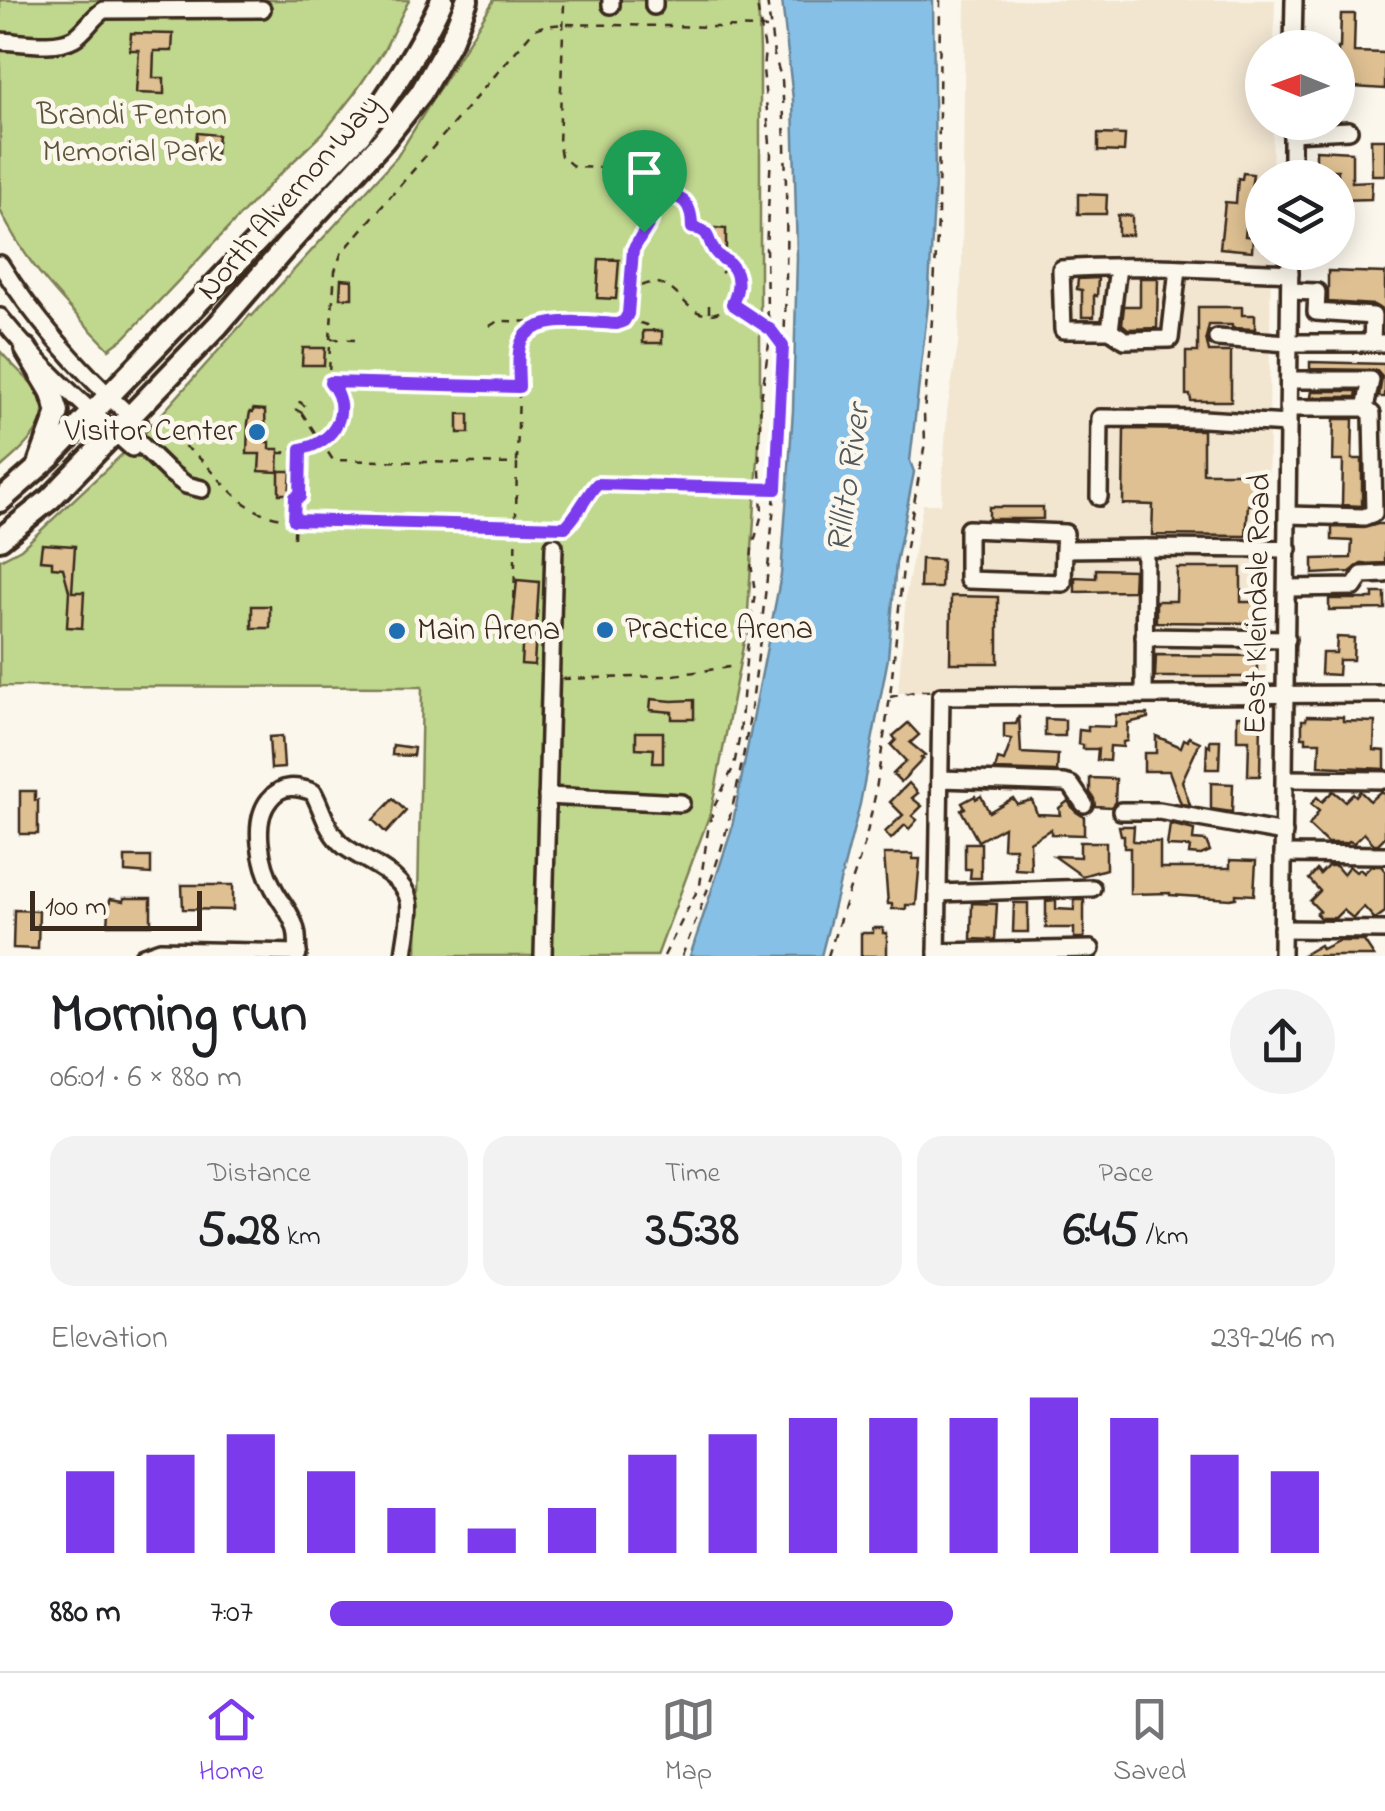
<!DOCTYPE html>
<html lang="en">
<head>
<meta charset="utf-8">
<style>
  body { margin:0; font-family:"Indie Flower",sans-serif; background:#f2f2f2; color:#202124; height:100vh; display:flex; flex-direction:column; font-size:38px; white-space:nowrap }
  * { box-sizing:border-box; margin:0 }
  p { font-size:32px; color:#757577 }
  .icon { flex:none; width:55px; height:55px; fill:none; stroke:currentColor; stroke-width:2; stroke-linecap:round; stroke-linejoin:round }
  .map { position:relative; height:956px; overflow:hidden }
  .panel { display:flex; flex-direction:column; background:#fff; flex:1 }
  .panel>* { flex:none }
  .needle { width:65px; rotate:271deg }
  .buttons { position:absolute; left:1245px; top:30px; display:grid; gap:20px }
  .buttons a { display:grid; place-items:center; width:110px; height:110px; border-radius:50%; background:#fff; box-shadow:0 5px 25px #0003; font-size:50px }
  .scale { position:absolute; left:30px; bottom:25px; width:172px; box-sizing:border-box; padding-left:10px; border:5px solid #3b2a1e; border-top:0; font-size:28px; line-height:35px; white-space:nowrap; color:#3b2a1e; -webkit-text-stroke:8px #fbf7ec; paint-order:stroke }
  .pin { position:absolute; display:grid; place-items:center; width:85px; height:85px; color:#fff; margin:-102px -42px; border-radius:50% 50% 50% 0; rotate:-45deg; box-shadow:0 0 10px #0007 }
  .pin .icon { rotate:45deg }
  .round { display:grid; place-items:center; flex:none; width:105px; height:105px; border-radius:52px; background:#f2f2f2 }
  .headline { display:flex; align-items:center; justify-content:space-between; height:170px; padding:0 50px }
  h1 { font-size:55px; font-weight:700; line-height:75px }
  .figures { display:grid; grid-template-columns:repeat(3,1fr); gap:15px; height:170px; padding:10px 50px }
  .figures div { display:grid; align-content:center; border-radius:25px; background:#f2f2f2; text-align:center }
  .figures b { font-size:50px; font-weight:700 }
  .figures small { font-size:28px; font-weight:400 }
  .figures p { font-size:28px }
  .chart { height:280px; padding:20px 50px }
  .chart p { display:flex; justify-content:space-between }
  .chart svg { width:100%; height:180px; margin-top:10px; stroke:#7c3aed; stroke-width:6 }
  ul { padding:0 50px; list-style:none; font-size:32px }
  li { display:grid; grid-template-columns:160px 120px 1fr; align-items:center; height:75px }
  li i { height:25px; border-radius:12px; background:#7c3aed }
  .tabs { display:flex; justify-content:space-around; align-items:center; height:140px; border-top:2px solid #e0e0e0; background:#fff; font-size:28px; color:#757577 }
  .tabs a { display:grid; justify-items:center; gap:5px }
  .tabs .active { color:#7c3aed }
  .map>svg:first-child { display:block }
</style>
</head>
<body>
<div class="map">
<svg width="1385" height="956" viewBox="0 0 1385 956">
  <rect width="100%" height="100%" fill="#fbf7ec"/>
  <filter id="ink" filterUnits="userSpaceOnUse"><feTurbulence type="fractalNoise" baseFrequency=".01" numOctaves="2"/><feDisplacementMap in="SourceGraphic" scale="20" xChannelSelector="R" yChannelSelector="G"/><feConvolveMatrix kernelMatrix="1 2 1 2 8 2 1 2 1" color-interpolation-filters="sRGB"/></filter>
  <g filter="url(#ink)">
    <!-- built -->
    <polygon fill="#f2e6d1" points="965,0 1275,0 1274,47 1262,48 1262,122 1273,123 1272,177 1262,178 1262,252 1271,253 1266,685 898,693 906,594 923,504 941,504 947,411 958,345 962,259"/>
    <!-- green -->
    <g fill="#c0d78e" stroke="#7e8056" stroke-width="2.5">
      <path d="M0,0H409L384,50L354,94L324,132L275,179L124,338L109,349C67,306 26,265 0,210Z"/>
      <polygon points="494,0 758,0 760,50 760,427 747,626 711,811 657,956 417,956 422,687 0,686 0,560 21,549 144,434 250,315 252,316 397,157"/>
      <path d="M0,351C10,363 22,373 33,385C62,417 24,447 0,468Z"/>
    </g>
    <!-- water -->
    <polygon fill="#87c0e6" stroke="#698496" stroke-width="2.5" points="782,0 933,0 935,184 928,305 910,461 914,472 896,563 888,658 860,804 821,956 690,956 731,832 781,575 793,411 797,257 793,99"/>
    <!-- building -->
    <g fill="#dec092" stroke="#3b2a1e" stroke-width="2.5">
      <polygon points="1341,14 1355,14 1354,52 1385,53 1385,89 1338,86 1338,48 1340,48"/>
      <polygon points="131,33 173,34 172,51 154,51 153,78 164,78 164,94 136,93 139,50 130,50"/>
      <polygon points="197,133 218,135 216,154 195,152"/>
      <polygon points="1098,134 1125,135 1124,152 1098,151"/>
      <polygon points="1371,139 1385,139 1385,175 1372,175"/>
      <polygon points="1316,150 1352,152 1352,182 1372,181 1371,199 1338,200 1338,170 1316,170"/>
      <polygon points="663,173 681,174 680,184 662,184"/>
      <polygon points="1243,173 1253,174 1245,236 1253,237 1252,251 1220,248 1225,202 1236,203 1238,178 1242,179"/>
      <polygon points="1078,194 1107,195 1106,214 1078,214"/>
      <polygon points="1118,215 1132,216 1132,235 1118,235"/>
      <polygon points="715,228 726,229 726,248 714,247"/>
      <polygon points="599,259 619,260 616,299 597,298"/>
      <polygon points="1328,271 1385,273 1385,312 1374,305 1328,302"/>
      <polygon points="1098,278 1097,296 1094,295 1094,317 1082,317 1082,290 1077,289 1078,279"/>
      <polygon points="1140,278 1158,278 1157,328 1128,329 1122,324 1124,306 1140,306"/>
      <polygon points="341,279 352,280 352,298 340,298"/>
      <polygon points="1198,307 1242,307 1242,315 1255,315 1255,329 1232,328 1232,325 1209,325 1206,338 1209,352 1231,352 1231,401 1191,401 1190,395 1186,395 1186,352 1198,352"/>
      <rect x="643" y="331" width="19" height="12"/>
      <polygon points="303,348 325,348 324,365 302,365"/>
      <polygon points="1310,362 1385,364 1385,397 1379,397 1382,377 1376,370 1310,369"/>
      <polygon points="1312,391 1357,391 1356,397 1311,397"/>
      <polygon points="253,409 265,410 266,442 270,442 270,449 279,449 278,472 259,471 260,454 247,454 248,423 250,412 253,412"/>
      <rect x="458" y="414" width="11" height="19"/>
      <polygon points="1334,419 1353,419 1352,459 1362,459 1362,506 1342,505 1343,461 1333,461"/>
      <polygon points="1124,429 1203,430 1203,473 1254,473 1254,505 1248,505 1246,536 1152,535 1153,505 1123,504"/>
      <polygon points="279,471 291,471 289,494 279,494"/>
      <rect x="989" y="507" width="54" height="12"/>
      <polygon points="1378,524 1385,524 1385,563 1361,564 1350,572 1313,574 1313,559 1351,558 1352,541 1332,540 1332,527 1364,528"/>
      <polygon points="42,544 75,546 72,592 84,592 82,628 67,627 69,591 63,568 52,567 52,561 40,560"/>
      <polygon points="921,559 942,560 941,588 920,588"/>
      <polygon points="1177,568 1241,568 1241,602 1257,602 1257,623 1156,622 1156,601 1176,601"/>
      <polygon points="1096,569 1134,570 1133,591 1075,592 1075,577 1096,578"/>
      <polygon points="517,580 539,582 534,665 521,664 523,632 512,632"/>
      <polygon points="1373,593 1385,593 1385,609 1329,610 1329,599 1373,599"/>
      <polygon points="951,596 998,597 998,663 950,663"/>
      <rect x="252" y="606" width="18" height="22"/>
      <polygon points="1337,637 1354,638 1353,660 1339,660 1338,675 1321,674 1322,653 1336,653"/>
      <polygon points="1156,655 1257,656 1257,677 1155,677"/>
      <polygon points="651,699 672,701 694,700 694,719 672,719 672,712 650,710"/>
      <polygon points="1147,714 1148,718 1128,723 1127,741 1123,742 1123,747 1110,746 1109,761 1097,760 1098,749 1083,749 1083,745 1078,744 1079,730 1088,731 1088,726 1115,727 1116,715"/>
      <polygon points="1019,716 1021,753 1058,755 1057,772 995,770 998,759 1004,761 1012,739 1004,738 1004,724 1016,724"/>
      <polygon points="1237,716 1261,716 1260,776 1248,776 1249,740 1237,740"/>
      <polygon points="1307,716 1343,717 1343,721 1375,722 1374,750 1385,751 1385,769 1319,766 1320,742 1306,742 1306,737 1302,737 1302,720 1306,720"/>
      <polygon points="1045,719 1065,720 1065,736 1045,736"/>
      <polygon points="908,723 919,735 910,743 925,755 921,758 923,759 901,782 893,774 906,761 891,745 896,740 893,736"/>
      <polygon points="636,732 663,732 663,763 653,763 654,749 636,748"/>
      <polygon points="282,736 284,768 271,769 269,737"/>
      <polygon points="1156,736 1181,747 1184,739 1188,741 1189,737 1200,742 1182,781 1190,805 1181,804 1169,771 1144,771 1144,753 1156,753"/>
      <polygon points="1210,740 1220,740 1219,769 1206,769 1207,745 1210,747"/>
      <polygon points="393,745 414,748 413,756 392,755"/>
      <polygon points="1090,778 1116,779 1115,802 1111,807 1095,806 1094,799 1090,792"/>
      <polygon points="909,783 918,793 912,798 922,806 912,816 917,820 909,829 905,825 891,839 885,832 903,815 890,802"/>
      <polygon points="1211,783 1233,784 1232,812 1211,809"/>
      <polygon points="20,791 35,791 35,800 38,800 38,834 20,834"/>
      <polygon points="1333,791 1345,801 1353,793 1356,796 1360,791 1370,801 1381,791 1385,795 1385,837 1378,844 1374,844 1364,833 1354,843 1349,841 1347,843 1327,843 1309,826 1319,811 1311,804 1317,797 1322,802"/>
      <polygon points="975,796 976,799 981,796 989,812 1013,798 1017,804 1032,800 1037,814 1060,815 1059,808 1068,801 1075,811 1084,817 1084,835 1051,834 1051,829 1030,842 1031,870 1015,869 1015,848 1003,848 1004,827 978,841 961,810 965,808 962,803"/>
      <polygon points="393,799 406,811 386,833 373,820"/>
      <polygon points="1170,824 1194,830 1193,840 1206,841 1210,851 1201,855 1189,854 1190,847 1167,846"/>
      <polygon points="1119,826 1134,826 1133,841 1160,842 1160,868 1230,868 1230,860 1256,861 1254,895 1236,894 1236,898 1230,899 1170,895 1170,893 1130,894 1130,848 1124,848 1124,835 1121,835"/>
      <polygon points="1080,842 1106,842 1106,869 1082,876 1054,856 1080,857"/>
      <polygon points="965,843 981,843 981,878 970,878 971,869 965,869"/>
      <polygon points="884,854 913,854 913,859 920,859 916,905 906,905 906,909 892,909 892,904 888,904"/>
      <polygon points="125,857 151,857 151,874 125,872"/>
      <polygon points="1328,866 1336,866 1343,874 1349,866 1356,872 1360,869 1364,873 1371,866 1381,866 1385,871 1385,912 1375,919 1364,907 1353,918 1343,910 1335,918 1320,918 1316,914 1320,911 1310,901 1320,891 1309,879 1317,870 1320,874"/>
      <polygon points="182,885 233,885 233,910 183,909"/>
      <polygon points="124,898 151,898 151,925 108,925 110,899 124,901"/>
      <polygon points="1056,900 1056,909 1074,910 1074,900 1084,900 1084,938 1074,938 1074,928 1046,928 1046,901"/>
      <polygon points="972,903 997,904 995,940 971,939"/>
      <polygon points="1014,903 1028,903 1028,932 1013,932"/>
      <polygon points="14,910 39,911 38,949 13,948"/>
      <polygon points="873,928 883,928 883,933 887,933 887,956 861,956 861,933 873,933"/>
      <polygon points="1338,941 1364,941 1374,956 1301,956 1320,945 1322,949"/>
    </g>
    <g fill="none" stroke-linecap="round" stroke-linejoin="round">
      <!-- minor casing -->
      <g stroke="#3b2a1e" stroke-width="22">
        <g id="minor">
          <polyline points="611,5 611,0"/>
          <polyline points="654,6 654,0"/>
          <path d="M0,41C22,42 55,49 74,38C86,31 92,17 104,10L262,9"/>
          <polyline points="1293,48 1294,0"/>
          <polyline points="1292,133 1349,130"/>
          <polyline points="1292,178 1292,127"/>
          <path d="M0,264C35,320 82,372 130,416"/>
          <path d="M1178,269L1170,339L1125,340L1110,330H1063L1061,269C1137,263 1214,270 1290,273"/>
          <polyline points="1290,291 1317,292 1316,312 1373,316 1372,343"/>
          <path d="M0,317C39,366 85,406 132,448"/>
          <polyline points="1110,330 1118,267"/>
          <polyline points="1217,338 1289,343 1385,343"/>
          <polyline points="1289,380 1371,380 1365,408"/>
          <polyline points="129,433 168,471 186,485 202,489"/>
          <polyline points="1099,497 1100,418 1203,419 1288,424"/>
          <polyline points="1288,515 1364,517 1374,513 1372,414 1365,408 1289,408"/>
          <polyline points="1064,549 1063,583 968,580 968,529 1065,533 1064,549 1145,548"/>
          <polyline points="1287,588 1354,587 1362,575 1385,574"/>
          <polyline points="1144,637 1287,639"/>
          <polyline points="1144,694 1145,548 1288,549"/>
          <polyline points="940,779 1064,783 1071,785 1084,804"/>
          <polyline points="1285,779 1385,780"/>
          <polyline points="547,796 681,803"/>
          <polyline points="1121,811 1159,811 1284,833"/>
          <polyline points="1283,854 1385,855"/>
          <polyline points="938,893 1092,888"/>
          <polyline points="1282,929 1385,930"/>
          <polyline points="937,952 1091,949"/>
          <path d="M298,953C297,946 298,937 296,930C292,913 281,903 274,889C261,866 251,821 270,799C282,784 296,786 313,792C323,810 327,833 344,846C363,861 404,874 409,901C412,914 405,941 404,956"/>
          <polyline points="143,956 160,950 298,953 297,956"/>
          <polyline points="543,956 554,546"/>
          <polyline points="937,956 941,696 1385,694"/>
          <polyline points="1282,956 1290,252"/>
        </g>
      </g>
      <!-- major casing -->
      <g stroke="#3b2a1e" stroke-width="28">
        <g id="major">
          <polyline points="26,349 51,391 58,412 40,461"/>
          <path d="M0,501L49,458L360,134C392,91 419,49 442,0"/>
          <polyline points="0,539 50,499 121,426 218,325 291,241 383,141 421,93 452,38 467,0"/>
        </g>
      </g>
      <!-- path -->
      <g stroke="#3b2a1e" stroke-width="2.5" stroke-dasharray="8 8" stroke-linecap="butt">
        <polyline points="673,194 674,184"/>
        <path d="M658,195C691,194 692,210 692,238"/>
        <path d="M692,228C714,230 705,243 717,255C721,259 726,261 731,264L721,273"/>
        <polyline points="607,259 630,258"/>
        <path d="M631,297L641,286C649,283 656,281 664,285C685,295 691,322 719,312C727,309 734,304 736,295C740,284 737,274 731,264"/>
        <polyline points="733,304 771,330 781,344"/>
        <polyline points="630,310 640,323 653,327 653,331"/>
        <polyline points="709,313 709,302"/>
        <path d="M490,326L498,321L617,323C639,313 628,276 632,256C634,244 641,237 647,227C657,210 658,191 650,172L643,169L574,167L561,156L559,145L564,4"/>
        <polyline points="330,339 335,271 341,254 535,29 544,26 563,24 769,28"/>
        <path d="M355,340L330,339L329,382L519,387C520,355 513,340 545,323"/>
        <polyline points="302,413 295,409 296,404 300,402 306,407 302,413 333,460 517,464 514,611"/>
        <path d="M148,418C152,437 170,437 184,446C209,462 224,490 249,506C262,515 279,518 294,520L565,527L572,520L597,484L774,489"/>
        <polyline points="279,453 285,453 285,449 300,449"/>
        <polyline points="517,462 519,390"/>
        <path d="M294,538L295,497H300L301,449C337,443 350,415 332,384"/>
        <polyline points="562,679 667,676 730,667"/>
        <polyline points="890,697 918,691 931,691"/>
        <polyline points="664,956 700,885 709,824 715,805 734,766 740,734 747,649 755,593 751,563 752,549 762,514 759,449 761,400 771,330 767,310 766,249 771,154 763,69 765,50 756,0"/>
        <path d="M682,956C699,912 718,866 729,820C749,744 757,665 766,587C784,419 792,248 782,80L774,55L767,0"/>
        <polyline points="828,956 865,842 875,796 890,697 904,558 925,443 924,413 932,320 938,220 940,0"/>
      </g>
      <!-- minor -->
      <use href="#minor" stroke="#fbf7ec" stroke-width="15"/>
      <!-- major -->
      <use href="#major" stroke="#fbf7ec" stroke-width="20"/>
    </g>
  </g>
  <g fill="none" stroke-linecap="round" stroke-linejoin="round" filter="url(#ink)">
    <!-- route casing -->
    <g stroke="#fff" stroke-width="20">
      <path id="route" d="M656,195C682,194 692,201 692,228C714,230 705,243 718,255C721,259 728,261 731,265C741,276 738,292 732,304L771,330L783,346L776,489L597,484C585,497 578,515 565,527L294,520L295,497H300L301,449C335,443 353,410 330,382L519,387C519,374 517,358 520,346C529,312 590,323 617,324L624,321L628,314L633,250L650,222Z"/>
    </g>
    <!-- route -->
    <use href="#route" stroke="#7c3aed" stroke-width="12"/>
  </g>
  <!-- markers -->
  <g fill="#1f6fb2" stroke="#fbf7ec" stroke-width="4">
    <circle cx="257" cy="432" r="10"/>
    <circle cx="605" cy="630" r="10"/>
    <circle cx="397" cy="631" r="10"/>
  </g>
  <g text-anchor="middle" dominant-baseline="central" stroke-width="9" stroke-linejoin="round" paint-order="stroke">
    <!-- park labels -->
    <g font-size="32" fill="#5c553a" stroke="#fbf7ec">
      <text x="132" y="116">Brandi Fenton<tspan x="132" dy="37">Memorial Park</tspan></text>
    </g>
    <!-- street labels -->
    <g font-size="32" fill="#3b2a1e" stroke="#fbf7ec">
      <text transform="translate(290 198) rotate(-49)">North Alvernon Way</text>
      <text transform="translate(1259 604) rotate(-89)">East Kleindale Road</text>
    </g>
    <!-- poi labels -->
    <g font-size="32" fill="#3b2a1e" stroke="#fbf7ec" text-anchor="start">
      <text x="237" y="432" text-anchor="end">Visitor Center</text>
      <text x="625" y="630">Practice Arena</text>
      <text x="417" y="631">Main Arena</text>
    </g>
    <!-- water labels -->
    <g font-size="35" font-style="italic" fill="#52575a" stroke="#fbf7ec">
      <text transform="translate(850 479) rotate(-82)">Rillito River</text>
    </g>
  </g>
</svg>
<div class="buttons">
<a><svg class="needle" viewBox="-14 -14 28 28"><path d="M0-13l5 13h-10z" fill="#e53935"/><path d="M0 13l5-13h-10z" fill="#757577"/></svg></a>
<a><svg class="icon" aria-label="layers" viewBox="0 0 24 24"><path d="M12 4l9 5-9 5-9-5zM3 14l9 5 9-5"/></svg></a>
</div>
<div class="scale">100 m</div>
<div class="pin" style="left:644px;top:232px;background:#1e9e55"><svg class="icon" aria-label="arrive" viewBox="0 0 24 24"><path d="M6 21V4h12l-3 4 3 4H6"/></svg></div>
</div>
<section class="panel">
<div class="headline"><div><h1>Morning run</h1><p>06:01 · 6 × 880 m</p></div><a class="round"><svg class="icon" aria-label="share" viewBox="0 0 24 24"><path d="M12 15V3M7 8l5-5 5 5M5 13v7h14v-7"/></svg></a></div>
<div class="figures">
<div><p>Distance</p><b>5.28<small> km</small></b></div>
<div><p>Time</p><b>35:38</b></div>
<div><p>Pace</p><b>6:45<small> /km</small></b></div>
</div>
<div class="chart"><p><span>Elevation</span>239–246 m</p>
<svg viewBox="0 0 160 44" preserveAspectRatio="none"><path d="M5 44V24M15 44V20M25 44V15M35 44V24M45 44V33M55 44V38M65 44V33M75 44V20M85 44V15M95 44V11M105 44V11M115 44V11M125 44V6M135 44V11M145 44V20M155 44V24"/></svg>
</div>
<ul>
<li><b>880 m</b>7:07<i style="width:62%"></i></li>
</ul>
</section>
<nav class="tabs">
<a class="active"><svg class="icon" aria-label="home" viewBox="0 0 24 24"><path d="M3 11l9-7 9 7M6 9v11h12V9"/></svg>Home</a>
<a><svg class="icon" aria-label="map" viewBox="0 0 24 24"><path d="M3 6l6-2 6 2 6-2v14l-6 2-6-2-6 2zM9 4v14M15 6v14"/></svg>Map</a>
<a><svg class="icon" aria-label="saved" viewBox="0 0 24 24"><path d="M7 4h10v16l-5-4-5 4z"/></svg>Saved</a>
</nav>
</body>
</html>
